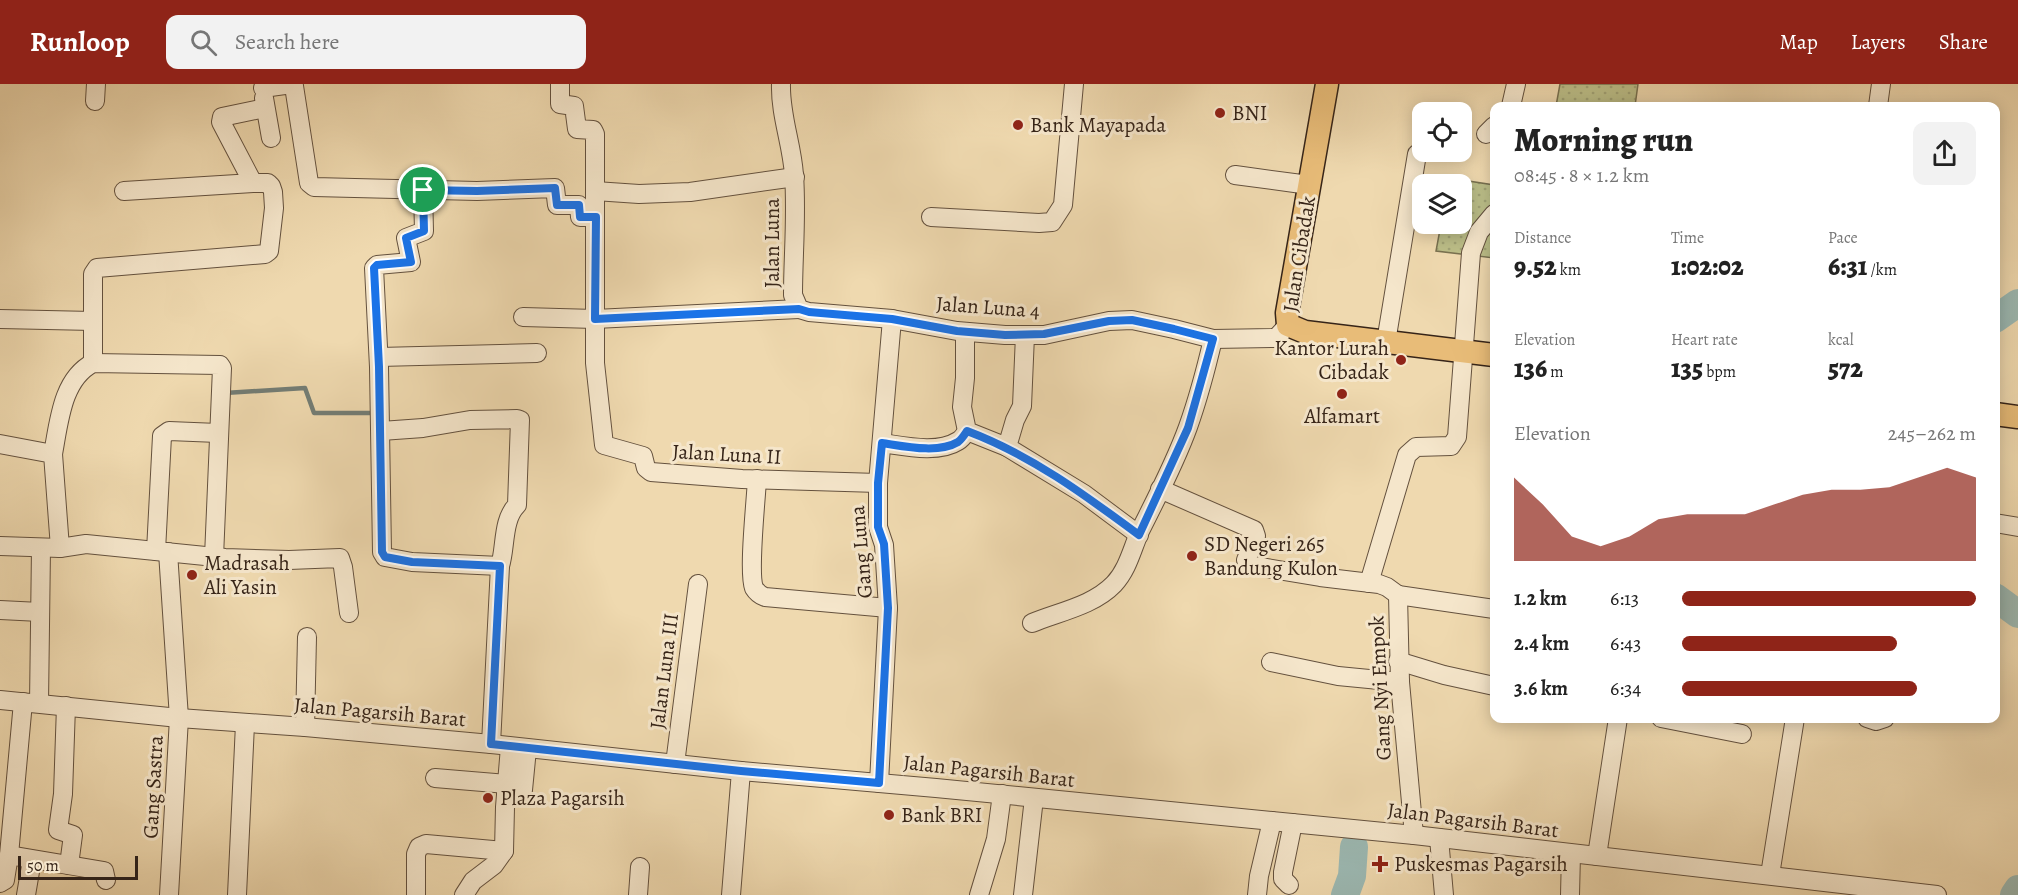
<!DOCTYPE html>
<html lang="en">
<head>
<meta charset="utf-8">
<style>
  body { margin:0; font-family:Alegreya,serif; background:#f2f2f2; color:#222; height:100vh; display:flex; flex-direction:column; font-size:22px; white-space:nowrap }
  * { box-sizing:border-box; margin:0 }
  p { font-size:20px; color:#767676 }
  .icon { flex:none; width:33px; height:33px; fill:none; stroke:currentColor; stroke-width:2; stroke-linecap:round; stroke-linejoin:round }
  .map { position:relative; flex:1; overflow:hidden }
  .sheet { position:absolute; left:1490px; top:18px; width:510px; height:621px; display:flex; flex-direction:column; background:#fff; border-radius:12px; box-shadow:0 3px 15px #0003 }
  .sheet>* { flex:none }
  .buttons { position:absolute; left:1412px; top:18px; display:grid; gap:12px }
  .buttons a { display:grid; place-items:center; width:60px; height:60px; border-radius:12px; background:#fff; box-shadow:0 3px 15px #0003; font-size:30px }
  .scale { position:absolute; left:18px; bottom:15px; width:120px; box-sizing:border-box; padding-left:6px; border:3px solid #362418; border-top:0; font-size:16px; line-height:21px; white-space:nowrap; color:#362418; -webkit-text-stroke:4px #f5e6cb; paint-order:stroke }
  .pin { position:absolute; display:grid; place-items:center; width:51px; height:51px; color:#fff; margin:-26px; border:3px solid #fff; border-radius:50%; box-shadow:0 2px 6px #0007 }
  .round { display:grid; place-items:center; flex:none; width:63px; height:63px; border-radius:12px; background:#f2f2f2 }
  .head { display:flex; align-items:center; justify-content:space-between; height:102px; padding:0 24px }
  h1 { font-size:33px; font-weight:800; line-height:45px }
  .metrics { display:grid; grid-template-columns:repeat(3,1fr); gap:9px; height:102px; padding:6px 24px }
  .metrics div { display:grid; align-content:center }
  .metrics b { font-size:26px; font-weight:800 }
  .metrics small { font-size:16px; font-weight:400 }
  .metrics p { font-size:16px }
  .chart { height:168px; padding:12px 24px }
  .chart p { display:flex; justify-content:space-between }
  .chart svg { width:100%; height:108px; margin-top:6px; fill:#8f2418; opacity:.7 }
  ul { padding:0 24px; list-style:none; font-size:20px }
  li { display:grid; grid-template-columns:96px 72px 1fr; align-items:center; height:45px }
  li i { height:15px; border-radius:8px; background:#8f2418 }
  header { display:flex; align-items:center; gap:36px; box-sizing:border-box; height:84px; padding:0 30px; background:#8f2418; color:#fff }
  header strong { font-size:28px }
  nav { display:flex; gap:33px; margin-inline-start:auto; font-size:21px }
  .search { width:420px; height:54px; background:#f2f2f2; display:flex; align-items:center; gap:15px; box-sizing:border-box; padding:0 21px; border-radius:12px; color:#767676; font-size:22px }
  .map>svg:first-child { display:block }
</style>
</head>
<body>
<header>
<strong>Runloop</strong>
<div class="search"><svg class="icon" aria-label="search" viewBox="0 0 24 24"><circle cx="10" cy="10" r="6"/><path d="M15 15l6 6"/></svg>Search here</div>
<nav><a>Map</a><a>Layers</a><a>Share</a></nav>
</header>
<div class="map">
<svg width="2018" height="811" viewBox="0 0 2018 811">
  <defs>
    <pattern id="green-dots" width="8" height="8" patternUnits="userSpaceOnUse" patternTransform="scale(1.5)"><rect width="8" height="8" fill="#bcbe88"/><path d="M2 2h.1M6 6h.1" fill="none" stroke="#a2a375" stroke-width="1.8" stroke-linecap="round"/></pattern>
  </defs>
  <rect width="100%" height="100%" fill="#efd9af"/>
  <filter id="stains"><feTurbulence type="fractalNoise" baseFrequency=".00333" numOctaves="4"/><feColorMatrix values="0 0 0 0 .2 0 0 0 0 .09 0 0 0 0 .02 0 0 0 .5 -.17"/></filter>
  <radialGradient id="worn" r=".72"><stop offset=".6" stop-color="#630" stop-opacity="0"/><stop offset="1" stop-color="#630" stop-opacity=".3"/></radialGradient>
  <!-- green -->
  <g fill="url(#green-dots)" stroke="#797150" stroke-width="1.5">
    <polygon points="1560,0 1638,0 1635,22 1556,22"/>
    <polygon points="1449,94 1494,101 1494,174 1436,167 1441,140 1461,140 1461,100 1448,100"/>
  </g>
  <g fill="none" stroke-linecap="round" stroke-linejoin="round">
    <!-- stream -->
    <polyline stroke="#737d75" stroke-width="4.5" points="225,309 305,304 314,329 376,329"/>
    <!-- river -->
    <g stroke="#9cb9b3" stroke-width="28">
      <polyline points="1995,235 2018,219"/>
      <polyline points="1995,513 2018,530"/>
      <polyline points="1345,811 1352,792 1354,763"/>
      <polyline points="2014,811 2018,805"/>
    </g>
    <!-- minor casing -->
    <g stroke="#64513e" stroke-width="20">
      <g id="minor">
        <polyline points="560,0 560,20 574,22 577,45 593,46 595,50 595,279 604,361 643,372 646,384 651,388 742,395 878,399"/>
        <path d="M781,0C780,31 792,60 794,91C797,131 793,172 793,211L799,225L809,228L892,235L957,247L1005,251H1044L1109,237L1132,236L1174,245L1213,255L1276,254L1288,241"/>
        <polyline points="263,4 292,0 294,2 309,99 314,103 477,107 555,104 557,121 579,121 580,133 595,133"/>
        <polyline points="264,14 271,54"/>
        <polyline points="95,17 96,0"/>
        <polyline points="1511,22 1516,0"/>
        <polyline points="1878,22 1881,0"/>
        <polyline points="1486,50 1494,42"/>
        <polyline points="1235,91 1309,101"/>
        <polyline points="423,106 424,147 406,154 411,178 377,181 374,184 379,283 382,468 385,473 412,478 500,482"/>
        <polyline points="124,107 253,99 221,38 222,33 265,24"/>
        <polyline points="595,107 639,110 690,108 795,93"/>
        <polyline points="931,133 1039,139 1052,138 1063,121 1074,0"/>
        <polyline points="523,233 595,235 799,225"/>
        <polyline points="0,235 93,237"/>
        <polyline points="965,248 965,294 962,323 967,347 1007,363"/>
        <polyline points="1025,251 1022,322 1015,336 1007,363 1084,410 1139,451"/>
        <polyline points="1386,258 1417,70"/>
        <polyline points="379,273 537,269"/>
        <polyline points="93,279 93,190 97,184 265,170 269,167 274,124 273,108 271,102 268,99 253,99"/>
        <path d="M381,347L423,344L470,336L517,335L520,336L517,421C502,436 506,463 500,482L491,660"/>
        <path d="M882,359C904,362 938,370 958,357C962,355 965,350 967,347"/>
        <polyline points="0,360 53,370 60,464"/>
        <path d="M53,370C59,338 62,295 93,279L220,281L222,284L214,473"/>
        <path d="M757,395C756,417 748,488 754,504C757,509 760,511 765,513L888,524"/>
        <polyline points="1160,405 1254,446 1256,452 1246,476 1249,481 1320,493 1379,500 1387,503 1398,511"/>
        <polyline points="1995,439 2018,443"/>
        <polyline points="0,462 60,464 86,460 225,474 289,476 340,474 343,483 349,529"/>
        <polyline points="156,467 162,352 169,347 218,349"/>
        <polyline points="168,468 179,634 169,811"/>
        <polyline points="1369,499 1407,371 1416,363 1451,362 1457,353 1471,169 1479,148 1494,130"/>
        <polyline points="1398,511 1400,598 1414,751"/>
        <polyline points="1398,511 1494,525"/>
        <polyline points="0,526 40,528"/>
        <path d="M1032,539C1058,528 1093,522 1114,500C1128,485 1132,465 1140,447C1157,413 1175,379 1188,343C1198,315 1206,285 1213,255"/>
        <polyline points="1398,577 1444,591 1494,602"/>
        <polyline points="1271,578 1338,592 1400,598"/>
        <polyline points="0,616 179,634 305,643 491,660 741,687 936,704 1414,751 1937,811"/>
        <polyline points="39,619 41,464"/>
        <polyline points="66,622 63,710 58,746 73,751 69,781"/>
        <polyline points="1661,634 1742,650"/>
        <polyline points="1867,634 1876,637 1885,634"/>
        <polyline points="305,643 307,553"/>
        <polyline points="675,680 698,500"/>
        <polyline points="435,694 507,700"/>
        <polyline points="879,699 888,524 884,461 878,443 878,399 892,235"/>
        <polyline points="506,709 518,709 523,706 527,665"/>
        <polyline points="1439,754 1444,811"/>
        <polyline points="9,771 104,787 106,796"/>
        <polyline points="1597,772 1618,634"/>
        <polyline points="1770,791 1795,634"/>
        <polyline points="0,799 5,796 9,771 23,618"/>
        <polyline points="1289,801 1283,795 1283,788 1293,739"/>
        <polyline points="26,811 32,776"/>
        <polyline points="237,811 245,640"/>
        <polyline points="416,811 416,770 419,763 426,760 504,767"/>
        <polyline points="464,811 473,797 494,781 504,767 505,723 510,663"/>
        <polyline points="638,811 640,783"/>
        <polyline points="731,811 741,687"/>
        <polyline points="979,811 996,755 1002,710"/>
        <polyline points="1023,811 1034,714"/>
        <polyline points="1257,811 1259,792 1272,737"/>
        <polyline points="1570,811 1571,770"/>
      </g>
    </g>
    <!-- major casing -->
    <g stroke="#362418" stroke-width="25">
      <g id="major">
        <polyline points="1327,0 1287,229 1288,241 1305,248 1494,271"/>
        <polyline points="1995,330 2018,333"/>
      </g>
    </g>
    <!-- minor -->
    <use href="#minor" stroke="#f5e6cb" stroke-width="18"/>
    <!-- major -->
    <use href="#major" stroke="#e8bc78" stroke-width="22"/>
  </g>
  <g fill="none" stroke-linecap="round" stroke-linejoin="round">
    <!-- route casing -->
    <g stroke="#fff" stroke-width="12">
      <path id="route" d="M555,104L557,121H579L580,133H596L595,235L799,225L809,228L892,235L957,247L1005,251L1044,250L1109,237L1132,236L1174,245L1213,255L1188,344L1139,451C1085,411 1031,371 967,347C965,350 962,355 958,358C938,370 903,362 882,359L878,399V443L884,460L888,524L879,699L741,687L491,660L500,482L412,478L385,473L382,468L379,283L374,184L377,181L411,178L406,154L424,147L423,106L477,107Z"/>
    </g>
    <!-- route -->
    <use href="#route" stroke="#1a73e8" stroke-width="8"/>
  </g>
  <!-- markers -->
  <g fill="#8f2418" stroke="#f5e6cb" stroke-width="2">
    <circle cx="1220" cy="29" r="6"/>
    <circle cx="1018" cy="41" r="6"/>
    <circle cx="1401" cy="276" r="6"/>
    <circle cx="1342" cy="310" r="6"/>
    <circle cx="1192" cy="472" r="6"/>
    <circle cx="192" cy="491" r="6"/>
    <circle cx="488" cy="714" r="6"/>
    <circle cx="889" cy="731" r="6"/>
    <path d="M1377 771h6v6h6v6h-6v6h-6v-6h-6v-6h6z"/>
  </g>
  <g text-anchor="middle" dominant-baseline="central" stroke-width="6" stroke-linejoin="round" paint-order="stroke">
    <!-- poi labels -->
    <g font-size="21" fill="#362418" stroke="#f5e6cb" text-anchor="start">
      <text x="1232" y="29">BNI</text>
      <text x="1030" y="41">Bank Mayapada</text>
      <text x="1389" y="264" text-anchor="end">Kantor Lurah<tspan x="1389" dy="24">Cibadak</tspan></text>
      <text x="1342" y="332" text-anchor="middle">Alfamart</text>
      <text x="1204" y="460">SD Negeri 265<tspan x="1204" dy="24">Bandung Kulon</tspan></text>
      <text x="204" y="479">Madrasah<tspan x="204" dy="24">Ali Yasin</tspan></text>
      <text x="500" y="714">Plaza Pagarsih</text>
      <text x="901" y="731">Bank BRI</text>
      <text x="1394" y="780">Puskesmas Pagarsih</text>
    </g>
    <!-- street labels -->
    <g font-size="21" fill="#362418" stroke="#f5e6cb">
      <text transform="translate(772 159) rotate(-90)">Jalan Luna</text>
      <text transform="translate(1299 170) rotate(-81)">Jalan Cibadak</text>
      <text transform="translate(988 223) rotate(4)">Jalan Luna 4</text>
      <text transform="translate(727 370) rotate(3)">Jalan Luna II</text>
      <text transform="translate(861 468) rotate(-95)">Gang Luna</text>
      <text transform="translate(664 587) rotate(-83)">Jalan Luna III</text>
      <text transform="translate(1380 604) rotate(-93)">Gang Nyi Empok</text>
      <text transform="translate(380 628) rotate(5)">Jalan Pagarsih Barat</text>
      <text transform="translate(989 687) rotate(6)">Jalan Pagarsih Barat</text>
      <text transform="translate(153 703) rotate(-87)">Gang Sastra</text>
      <text transform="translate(1473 736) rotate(7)">Jalan Pagarsih Barat</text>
    </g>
  </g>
  <rect width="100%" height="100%" filter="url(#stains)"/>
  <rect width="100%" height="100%" fill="url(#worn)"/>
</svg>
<div class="buttons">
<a><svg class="icon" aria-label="locate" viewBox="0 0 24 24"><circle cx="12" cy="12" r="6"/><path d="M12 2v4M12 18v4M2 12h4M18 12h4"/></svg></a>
<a><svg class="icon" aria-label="layers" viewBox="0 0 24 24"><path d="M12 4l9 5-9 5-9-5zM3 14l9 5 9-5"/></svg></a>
</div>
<div class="scale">50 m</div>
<div class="pin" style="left:423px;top:106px;background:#1e9e55"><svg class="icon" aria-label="arrive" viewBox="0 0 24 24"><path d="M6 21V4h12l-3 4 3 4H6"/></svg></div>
<section class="sheet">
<div class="head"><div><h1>Morning run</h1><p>08:45 · 8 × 1.2 km</p></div><a class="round"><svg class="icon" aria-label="share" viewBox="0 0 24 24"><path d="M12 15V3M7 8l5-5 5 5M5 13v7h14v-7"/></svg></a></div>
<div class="metrics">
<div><p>Distance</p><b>9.52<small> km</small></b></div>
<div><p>Time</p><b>1:02:02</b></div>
<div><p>Pace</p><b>6:31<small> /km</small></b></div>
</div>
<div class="metrics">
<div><p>Elevation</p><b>136<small> m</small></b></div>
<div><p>Heart rate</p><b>135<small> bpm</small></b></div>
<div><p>kcal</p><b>572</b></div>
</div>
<div class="chart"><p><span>Elevation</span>245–262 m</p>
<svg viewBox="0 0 160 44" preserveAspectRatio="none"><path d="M0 44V10L10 21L20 34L30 38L40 34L50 27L60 25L70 25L80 25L90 21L100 17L110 15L120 15L130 14L140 10L150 6L160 10V44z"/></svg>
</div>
<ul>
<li><b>1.2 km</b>6:13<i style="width:100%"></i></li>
<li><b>2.4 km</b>6:43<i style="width:73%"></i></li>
<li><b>3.6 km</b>6:34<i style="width:80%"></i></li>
</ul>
</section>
</div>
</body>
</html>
